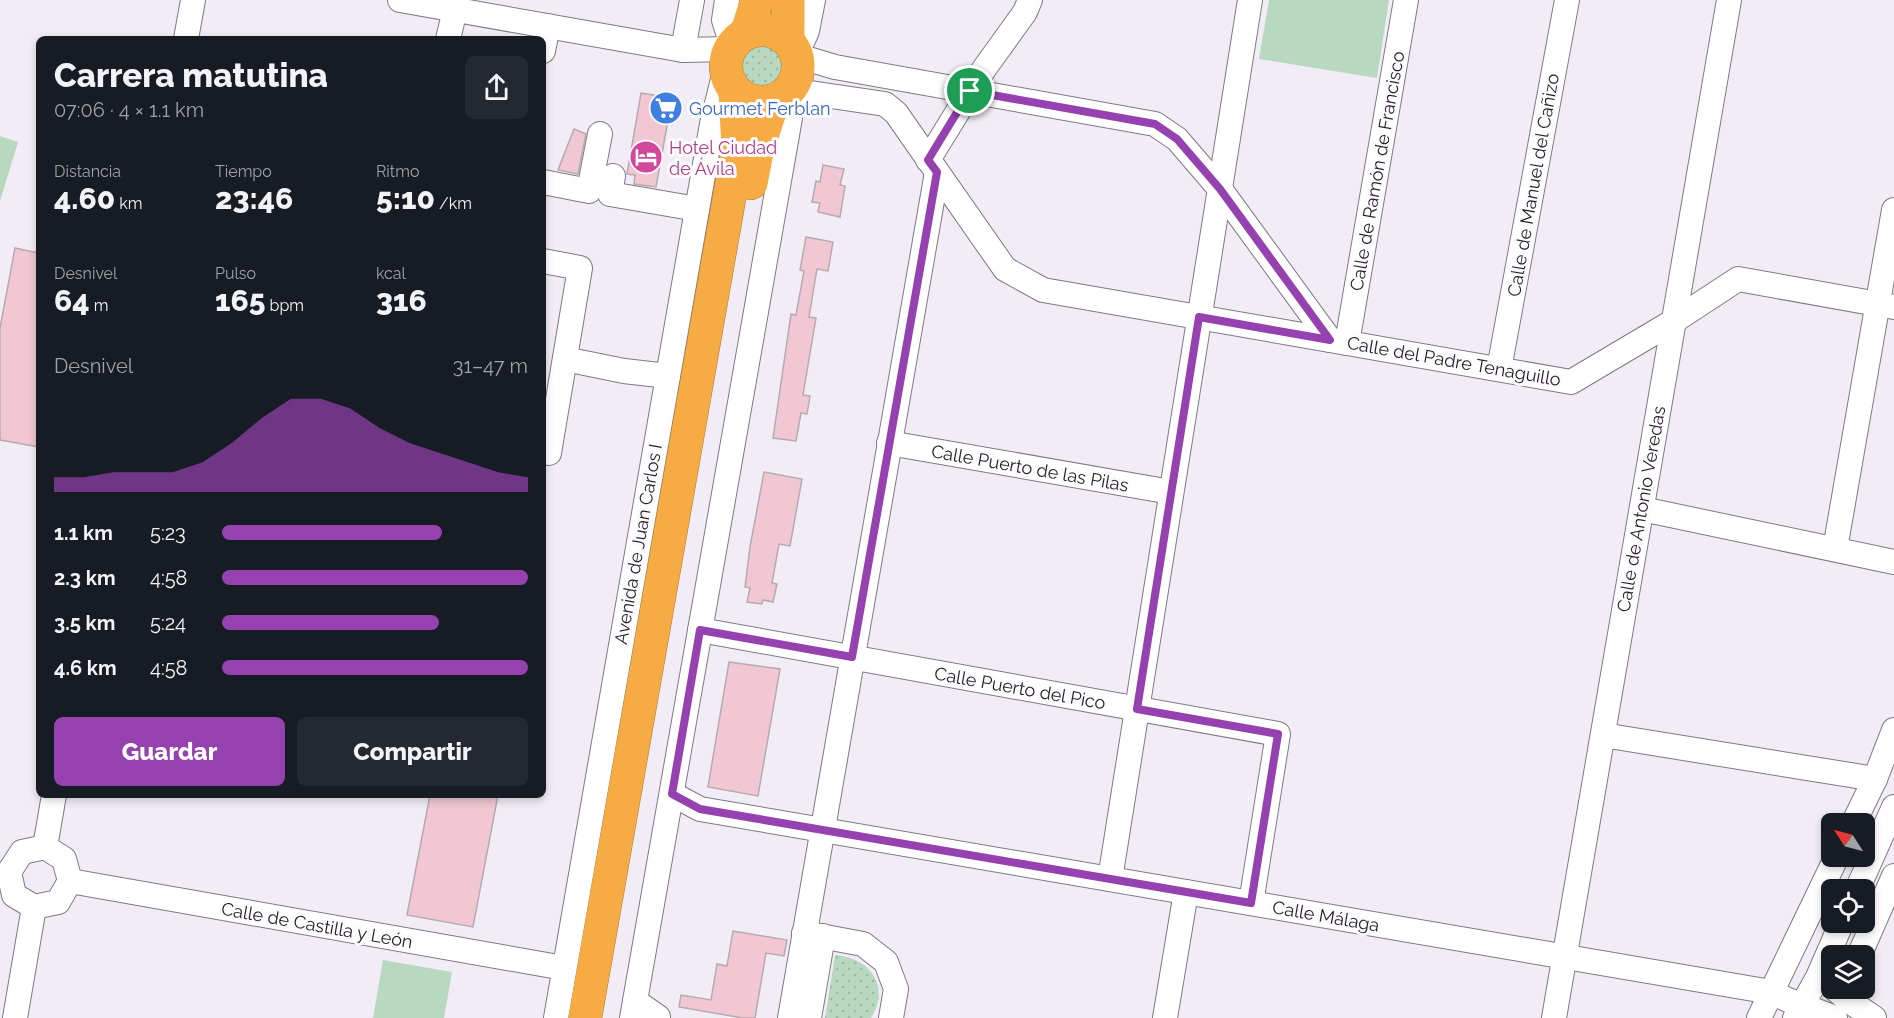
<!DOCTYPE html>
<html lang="es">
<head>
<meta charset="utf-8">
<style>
  body { margin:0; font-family:Raleway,sans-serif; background:#242831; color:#f1f3f6; height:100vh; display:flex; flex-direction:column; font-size:22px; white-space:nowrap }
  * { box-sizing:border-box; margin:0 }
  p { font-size:20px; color:#9ea1a6 }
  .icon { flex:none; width:33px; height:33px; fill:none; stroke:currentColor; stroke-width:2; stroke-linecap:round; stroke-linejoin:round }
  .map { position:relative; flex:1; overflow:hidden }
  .sheet { position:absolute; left:36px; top:36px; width:510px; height:762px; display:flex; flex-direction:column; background:#171b24; border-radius:9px; box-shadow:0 3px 9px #0003 }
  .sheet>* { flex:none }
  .needle { width:39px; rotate:306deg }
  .buttons { position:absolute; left:1821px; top:813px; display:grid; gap:12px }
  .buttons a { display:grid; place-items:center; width:54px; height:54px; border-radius:9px; background:#171b24; box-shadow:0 3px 9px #0003; font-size:30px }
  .pin { position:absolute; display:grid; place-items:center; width:51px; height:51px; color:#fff; margin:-26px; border:3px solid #fff; border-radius:50%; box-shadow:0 2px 6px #0007 }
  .round { display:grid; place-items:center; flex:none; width:63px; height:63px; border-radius:9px; background:#242831 }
  .headline { display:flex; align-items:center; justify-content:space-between; height:102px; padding:0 18px }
  h1 { font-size:33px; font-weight:800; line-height:45px }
  .stats { display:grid; grid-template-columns:repeat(3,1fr); gap:9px; height:102px; padding:6px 18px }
  .stats div { display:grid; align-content:center }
  .stats b { font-size:30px; font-weight:800 }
  .stats small { font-size:16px; font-weight:400 }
  .stats p { font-size:16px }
  .chart { height:168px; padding:12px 18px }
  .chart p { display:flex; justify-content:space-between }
  .chart svg { width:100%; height:108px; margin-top:6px; fill:#9542b0; opacity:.7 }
  .cta { display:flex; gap:12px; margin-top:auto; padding:12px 18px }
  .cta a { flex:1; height:69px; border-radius:9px; background:#9542b0; color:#fff; font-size:24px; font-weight:800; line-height:69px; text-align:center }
  .cta a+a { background:#242831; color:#f1f3f6 }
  ul { padding:0 18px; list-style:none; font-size:20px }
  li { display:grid; grid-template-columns:96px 72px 1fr; align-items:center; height:45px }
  li i { height:15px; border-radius:8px; background:#9542b0 }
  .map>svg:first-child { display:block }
</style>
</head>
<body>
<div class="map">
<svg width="1894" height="1018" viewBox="0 0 1894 1018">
  <defs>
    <pattern id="garden-dots" width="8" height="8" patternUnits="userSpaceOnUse" patternTransform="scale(1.5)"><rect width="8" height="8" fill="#b8d9c0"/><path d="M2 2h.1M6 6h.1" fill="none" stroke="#9ebaa5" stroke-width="1.8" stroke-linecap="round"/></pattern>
  </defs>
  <rect width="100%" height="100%" fill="#f1ecf5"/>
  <!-- park -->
  <g fill="#b8d9c0">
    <polygon points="1269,0 1389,0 1377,78 1259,59"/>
    <polygon points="0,136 18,142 0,201"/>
    <polygon points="383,960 452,972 444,1018 373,1018"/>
  </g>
  <!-- garden -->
  <g fill="url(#garden-dots)">
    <circle cx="762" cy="67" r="23"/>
    <path d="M835,955C870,958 891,986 871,1018H825Z"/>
  </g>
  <!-- building -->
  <g fill="#f0c7d2" stroke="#b7abae" stroke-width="1.5">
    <polygon points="641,93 672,98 656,187 634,184 635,175 627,174"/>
    <polygon points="574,129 586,134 578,174 558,170"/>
    <polygon points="823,165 844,169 840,185 845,186 840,217 818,212 820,203 812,202 816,181 820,182"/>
    <polygon points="806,237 833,242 828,271 817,269 809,317 816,318 803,395 810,396 807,414 801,413 796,441 773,438 791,314 796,315 804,271 800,270"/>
    <polygon points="15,248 39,253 39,447 0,440 0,328"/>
    <polygon points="764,472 802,479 790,546 779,544 772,583 777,584 773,602 763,600 762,604 747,602 750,588 745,587 750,547"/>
    <polygon points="729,662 780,669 758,796 708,787"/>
    <polygon points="430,795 498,795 473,927 407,915"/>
    <polygon points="733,931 787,940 784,956 766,953 755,1018 743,1018 679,1007 681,995 711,1000 717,964 727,966"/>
  </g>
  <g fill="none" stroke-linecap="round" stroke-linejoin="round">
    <!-- minor casing -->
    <g stroke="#7f7a83" stroke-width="26">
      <g id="minor">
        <polyline points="400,0 683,50 729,49"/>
        <polyline points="727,0 724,20 732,45"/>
        <polyline points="186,39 193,0"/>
        <polyline points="448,39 455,10"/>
        <polyline points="683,50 692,0"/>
        <polyline points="543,51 548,26"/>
        <polyline points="797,53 807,31 813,0"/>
        <polyline points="798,56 835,67 1155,124 1177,139 1220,189 1330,340"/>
        <polyline points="790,90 885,104 896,113 1005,269 1043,290 1571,382 1674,321 1738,279 1894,307"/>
        <polyline points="928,160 984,69 1025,12 1030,0"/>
        <polyline points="613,176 610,194 697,209"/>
        <polyline points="543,182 589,191 600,134"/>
        <polyline points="543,261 580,268 549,453 543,452"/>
        <polyline points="1347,343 1406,0"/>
        <polyline points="565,359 624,371 668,376"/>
        <polyline points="1499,369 1567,0"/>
        <polyline points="889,443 1171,492"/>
        <polyline points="1642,509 1894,562"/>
        <polyline points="1835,549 1894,210"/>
        <polyline points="700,630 1278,734 1251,903"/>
        <polyline points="1603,735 1875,779"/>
        <polyline points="672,794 700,809 1771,992 1788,1000 1835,1018"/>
        <polyline points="1853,824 1875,779 1894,730"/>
        <polygon points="45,847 64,859 70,881 58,902 34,907 14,895 9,872 22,852"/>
        <polyline points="45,847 54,795"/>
        <polyline points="1110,879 1250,0"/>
        <polyline points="70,881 564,968"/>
        <polyline points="1857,890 1894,807"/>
        <polyline points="804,933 863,944 886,962 896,989 891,1018"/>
        <polyline points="1859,956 1894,876"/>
        <polyline points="1834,988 1849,1001 1874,1018"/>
        <polyline points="635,1001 658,1017"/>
        <polyline points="15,1018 34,907"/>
        <polyline points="556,1018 712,124 725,71"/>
        <polyline points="632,1018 790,118 779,99"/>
        <polyline points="790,1018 937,172"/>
        <polyline points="809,1018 823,936"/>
        <polyline points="1165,1018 1186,892"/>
        <polyline points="1554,1018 1729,0"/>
        <polyline points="1759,1018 1837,856"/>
        <polyline points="1795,1018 1818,977 1842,922"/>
      </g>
    </g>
    <!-- highway casing -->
    <g stroke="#ab7a39" stroke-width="34">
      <g id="highway">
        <polyline points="788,0 788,40"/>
        <circle cx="762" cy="66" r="36"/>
        <polyline points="747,32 757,0"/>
        <polyline points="751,183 757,152 773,102"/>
        <polyline points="585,1018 738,148 735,92"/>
      </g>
    </g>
    <!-- minor -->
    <use href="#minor" stroke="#fff" stroke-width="24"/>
    <!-- highway -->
    <use href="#highway" stroke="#f6ab45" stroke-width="33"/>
  </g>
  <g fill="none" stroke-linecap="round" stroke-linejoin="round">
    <!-- route casing -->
    <g stroke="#fff" stroke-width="12">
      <polygon id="route" points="970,91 1155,124 1177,139 1220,189 1330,340 1199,317 1137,709 1278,734 1251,903 700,809 672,794 700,630 852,657 937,172 928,160"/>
    </g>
    <!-- route -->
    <use href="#route" stroke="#9542b0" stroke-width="8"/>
  </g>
  <!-- icons -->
  <defs>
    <g id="supermarket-disc" transform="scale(1.725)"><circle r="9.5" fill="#3f7fe0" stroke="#fdfbfe"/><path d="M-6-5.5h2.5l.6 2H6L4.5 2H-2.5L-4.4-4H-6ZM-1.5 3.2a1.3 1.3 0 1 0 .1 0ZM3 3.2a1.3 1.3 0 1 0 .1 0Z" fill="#fff"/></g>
    <g id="hotel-disc" transform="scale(1.725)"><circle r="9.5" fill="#d1479c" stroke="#fdfbfe"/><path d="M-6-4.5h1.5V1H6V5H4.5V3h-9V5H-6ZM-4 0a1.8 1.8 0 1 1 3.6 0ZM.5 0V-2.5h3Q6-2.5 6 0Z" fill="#fff"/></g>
  </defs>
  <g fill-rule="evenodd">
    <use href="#supermarket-disc" x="666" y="108"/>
    <use href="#hotel-disc" x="646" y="157"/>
  </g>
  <g text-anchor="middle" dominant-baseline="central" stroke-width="6" stroke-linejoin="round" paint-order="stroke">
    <!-- shop labels -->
    <g font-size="18" fill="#366cbe" stroke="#fdfbfe" text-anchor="start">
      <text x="689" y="108">Gourmet Ferblan</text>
    </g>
    <!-- hotel labels -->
    <g font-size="18" fill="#b23c85" stroke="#fdfbfe" text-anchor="start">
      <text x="669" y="147">Hotel Ciudad<tspan x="669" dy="21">de Ávila</tspan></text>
    </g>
    <!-- street labels -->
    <g font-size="18" fill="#211f23" stroke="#fdfbfe">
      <text transform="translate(1377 171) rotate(-80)">Calle de Ramón de Francisco</text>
      <text transform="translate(1533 185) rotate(-80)">Calle de Manuel del Cañizo</text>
      <text transform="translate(1454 361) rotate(10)">Calle del Padre Tenaguillo</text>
      <text transform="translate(1030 468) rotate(10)">Calle Puerto de las Pilas</text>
      <text transform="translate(1641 509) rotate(-80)">Calle de Antonio Veredas</text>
      <text transform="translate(638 544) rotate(-80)">Avenida de Juan Carlos I</text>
      <text transform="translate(1020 688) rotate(10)">Calle Puerto del Pico</text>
      <text transform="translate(1326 916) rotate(10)">Calle Málaga</text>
      <text transform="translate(317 925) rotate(10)">Calle de Castilla y León</text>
    </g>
  </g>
</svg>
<div class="buttons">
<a><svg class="needle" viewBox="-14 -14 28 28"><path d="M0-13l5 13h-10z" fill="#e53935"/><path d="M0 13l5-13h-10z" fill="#9ea1a6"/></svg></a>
<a><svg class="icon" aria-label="locate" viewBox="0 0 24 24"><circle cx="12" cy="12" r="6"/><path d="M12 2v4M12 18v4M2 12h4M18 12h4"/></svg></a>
<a><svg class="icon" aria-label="layers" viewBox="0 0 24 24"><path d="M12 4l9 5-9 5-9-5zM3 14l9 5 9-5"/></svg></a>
</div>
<div class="pin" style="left:970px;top:91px;background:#1e9e55"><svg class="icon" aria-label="arrive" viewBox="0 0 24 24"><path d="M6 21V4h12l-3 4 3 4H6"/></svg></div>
<section class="sheet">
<div class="headline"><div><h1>Carrera matutina</h1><p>07:06 · 4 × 1.1 km</p></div><a class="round"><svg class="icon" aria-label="share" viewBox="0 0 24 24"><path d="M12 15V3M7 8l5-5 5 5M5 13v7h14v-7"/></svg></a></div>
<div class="stats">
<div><p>Distancia</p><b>4.60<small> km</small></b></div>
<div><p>Tiempo</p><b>23:46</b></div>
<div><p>Ritmo</p><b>5:10<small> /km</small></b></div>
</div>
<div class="stats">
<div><p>Desnivel</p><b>64<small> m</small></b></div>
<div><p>Pulso</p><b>165<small> bpm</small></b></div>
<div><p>kcal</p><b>316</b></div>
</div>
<div class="chart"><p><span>Desnivel</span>31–47 m</p>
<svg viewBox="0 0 160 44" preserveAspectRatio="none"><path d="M0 44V38L10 38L20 36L30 36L40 36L50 32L60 24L70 14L80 6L90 6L100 10L110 18L120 24L130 28L140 32L150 36L160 38V44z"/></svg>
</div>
<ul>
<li><b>1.1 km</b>5:23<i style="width:72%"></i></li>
<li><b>2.3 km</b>4:58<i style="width:100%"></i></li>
<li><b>3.5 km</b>5:24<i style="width:71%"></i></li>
<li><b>4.6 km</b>4:58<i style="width:100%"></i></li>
</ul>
<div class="cta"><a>Guardar</a><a>Compartir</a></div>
</section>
</div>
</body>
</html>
